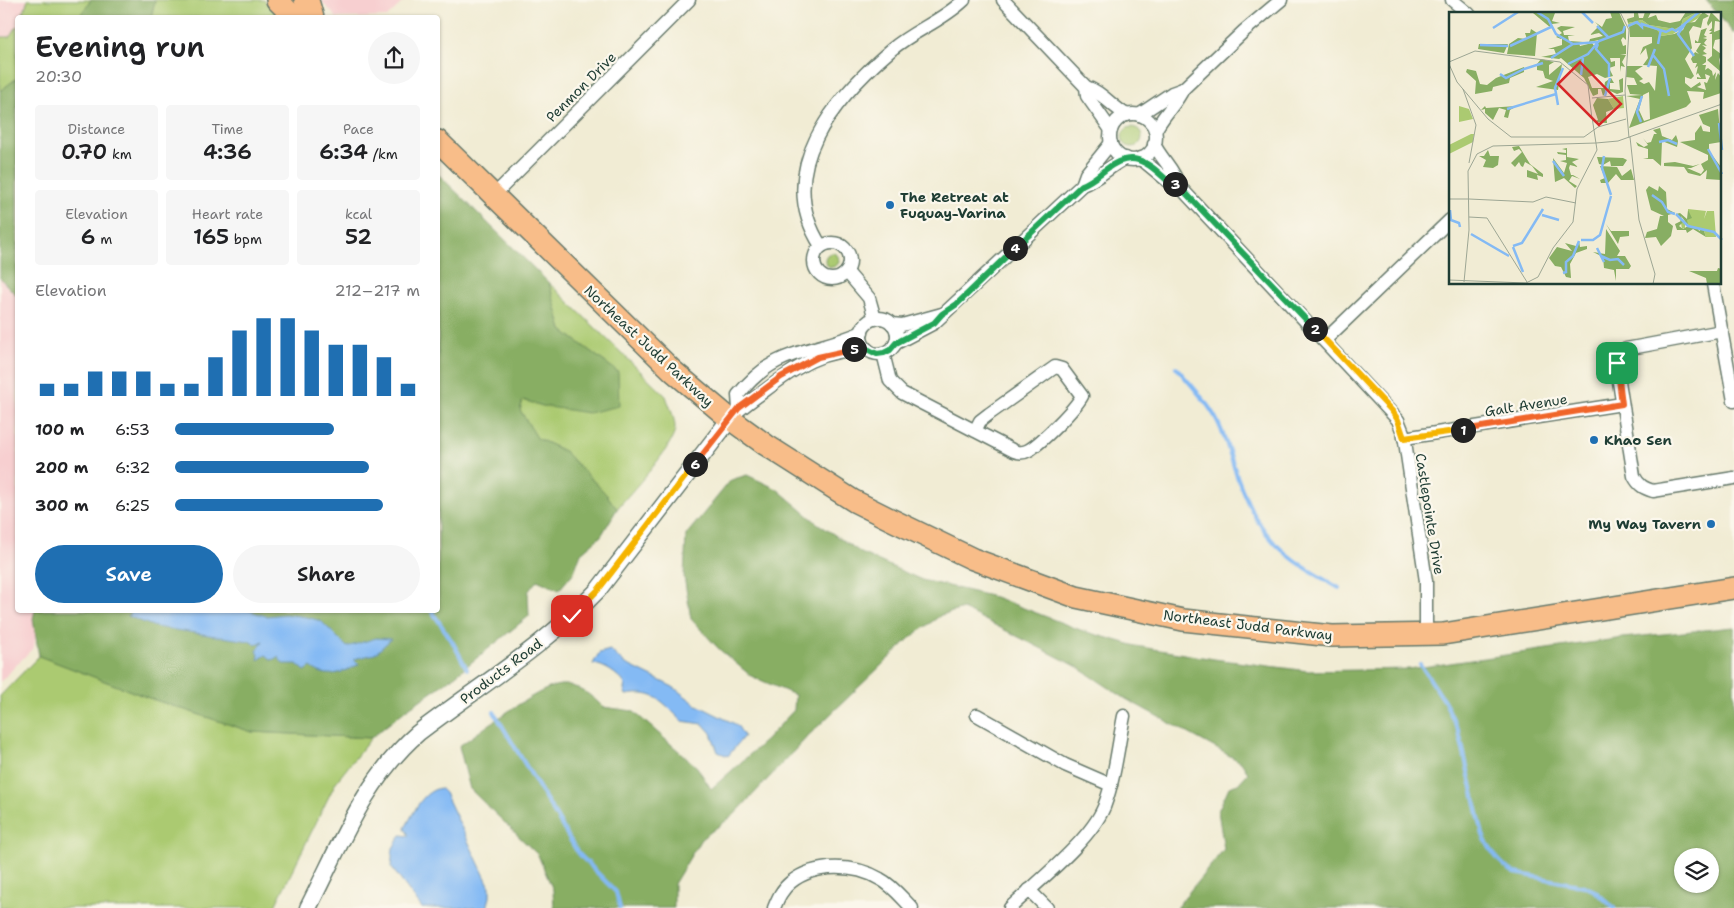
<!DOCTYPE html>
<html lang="en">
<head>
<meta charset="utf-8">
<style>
  body { margin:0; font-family:"Shantell Sans",sans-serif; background:#f6f6f6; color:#202124; height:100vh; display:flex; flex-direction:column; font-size:19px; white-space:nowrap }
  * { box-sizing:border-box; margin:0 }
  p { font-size:16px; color:#757577 }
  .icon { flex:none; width:28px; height:28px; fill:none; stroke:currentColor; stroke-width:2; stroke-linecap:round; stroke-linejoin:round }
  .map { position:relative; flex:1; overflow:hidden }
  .details { position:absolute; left:15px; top:15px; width:425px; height:598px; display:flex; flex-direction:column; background:#fff; border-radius:5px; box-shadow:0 1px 4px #0004 }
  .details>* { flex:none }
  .fabs { position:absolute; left:1674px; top:848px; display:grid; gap:10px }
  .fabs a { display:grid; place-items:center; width:45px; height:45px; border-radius:50%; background:#fff; box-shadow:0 1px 4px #0004; font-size:25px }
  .pin { position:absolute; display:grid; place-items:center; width:42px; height:42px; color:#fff; margin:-21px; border-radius:10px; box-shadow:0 2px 8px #0006 }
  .km { position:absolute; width:25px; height:25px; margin:-12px; border-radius:50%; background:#222; color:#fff; font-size:14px; line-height:25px; text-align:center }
  .round { display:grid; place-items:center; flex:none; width:52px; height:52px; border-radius:26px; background:#f6f6f6 }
  .head { display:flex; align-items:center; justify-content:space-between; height:85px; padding:0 20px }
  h1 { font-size:28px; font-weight:600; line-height:38px }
  .metrics { display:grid; grid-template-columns:repeat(3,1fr); gap:8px; height:85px; padding:5px 20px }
  .metrics div { display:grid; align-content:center; border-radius:5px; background:#f6f6f6; text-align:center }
  .metrics b { font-size:21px; font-weight:600 }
  .metrics small { font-size:14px; font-weight:400 }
  .metrics p { font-size:14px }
  .chart { height:140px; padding:10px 20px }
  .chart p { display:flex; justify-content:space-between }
  .chart svg { width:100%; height:90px; margin-top:5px; stroke:#1f6fb2; stroke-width:6 }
  .cta { display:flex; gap:10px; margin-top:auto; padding:10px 20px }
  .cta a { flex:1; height:58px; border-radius:30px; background:#1f6fb2; color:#fff; font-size:20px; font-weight:600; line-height:58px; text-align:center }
  .cta a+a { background:#f6f6f6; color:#202124 }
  ul { padding:0 20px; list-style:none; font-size:16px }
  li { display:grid; grid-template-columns:80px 60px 1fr; align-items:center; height:38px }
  li i { height:12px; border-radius:6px; background:#1f6fb2 }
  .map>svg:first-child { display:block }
</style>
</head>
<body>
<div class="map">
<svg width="1734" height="908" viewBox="0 0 1734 908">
  <rect width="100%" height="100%" fill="#fbf7ec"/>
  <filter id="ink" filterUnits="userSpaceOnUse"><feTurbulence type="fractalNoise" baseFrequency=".02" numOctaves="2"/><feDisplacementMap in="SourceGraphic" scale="10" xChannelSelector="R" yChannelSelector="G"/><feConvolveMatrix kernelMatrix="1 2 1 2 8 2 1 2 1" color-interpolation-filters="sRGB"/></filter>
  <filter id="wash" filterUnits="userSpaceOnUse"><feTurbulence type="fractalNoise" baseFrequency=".0096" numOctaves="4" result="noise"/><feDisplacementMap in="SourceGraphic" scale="20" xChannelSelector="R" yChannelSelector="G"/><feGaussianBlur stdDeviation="1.12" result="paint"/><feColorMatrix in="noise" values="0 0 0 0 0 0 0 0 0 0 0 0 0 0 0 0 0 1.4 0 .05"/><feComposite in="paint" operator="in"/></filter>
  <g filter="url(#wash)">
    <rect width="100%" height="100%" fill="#f1ecd4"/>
    <!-- built -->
    <g fill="#f7cfd0">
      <polygon points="0,0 32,0 23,17 18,18 17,27 0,50"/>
      <polygon points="320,0 405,0 387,17 337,18"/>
      <polygon points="0,278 17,296 18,610 39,610 34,647 0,682"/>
    </g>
    <!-- green -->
    <g fill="#abca71" stroke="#658452">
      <polygon points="28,0 91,0 79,17 21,18"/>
      <polygon points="155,0 264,0 282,17 151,18"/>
      <polygon points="17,26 17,78 0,91 0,37 9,37"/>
      <circle cx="1132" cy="137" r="10"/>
      <circle cx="832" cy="260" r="7"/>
      <path d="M549,283L666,396C669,406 678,423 674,434C666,456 632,490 617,509L606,494L564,451L537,438L520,410L523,400L543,406L618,372L562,330Z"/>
      <polygon points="39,656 149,698 252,732 371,738 336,782 274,908 0,908 0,696"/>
    </g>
    <!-- forest -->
    <g fill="#88ae63" stroke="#54764c" fill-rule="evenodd">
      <polygon points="91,0 155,0 151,17 79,17"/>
      <polygon points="1706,0 1734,0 1734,34 1720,17 1720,14 1717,14"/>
      <polygon points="17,78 17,296 0,278 0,91"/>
      <polygon points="438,174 549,283 562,330 618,372 619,406 588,413 543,406 523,400 520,410 537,438 564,451 606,494 617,509 601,536 581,553 574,572 559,590 537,580 528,592 529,616 452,678 406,710 371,738 252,732 149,698 39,656 33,619 35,610 438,610"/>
      <path d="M747,475L777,489L817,523L863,554L922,580L995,597L1083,631L1136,646L1214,659L1308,671L1409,669L1623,638L1734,627V908H1176L1224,849L1218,811L1229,787L1238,784L1248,773L1241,762L1126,699L1076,666L963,609L941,615L910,638L809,735L734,815L701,839L674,884V908H554L553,890L538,855L470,789L459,746C480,732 538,686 561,685C578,684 592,696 603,707L633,711L697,767L711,789L766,740L794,710L795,695L751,676L719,649L691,619L684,576L686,535L731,480ZM1682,856H1710V884H1682Z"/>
    </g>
    <!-- water -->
    <g fill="#84baf4" stroke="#527c94">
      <path d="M132,610H247L266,616L285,614L307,617L321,621L347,647L376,638L391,639L375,654L354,659L359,664C343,673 327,680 311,667L305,671L297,664H283L278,657L272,660L266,655L258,660L259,655L257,651L263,641L256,645L249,641L155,627L128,616Z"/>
      <path d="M610,650L624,663L673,687L697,705L737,725L744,736L728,756L718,752L711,733L703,724L682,721C662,702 657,690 626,695L624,689L625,684C618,674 604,665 593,664L599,653Z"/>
      <path d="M440,788L445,793L490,887V897L487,908H422L391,867L393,848L401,835L409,836L405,828C414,813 421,792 440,788Z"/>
    </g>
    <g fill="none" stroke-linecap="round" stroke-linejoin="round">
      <!-- stream -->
      <g stroke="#84baf4" stroke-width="4">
        <path d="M1176,367C1189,383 1204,398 1214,415C1225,433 1230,456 1237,476C1259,539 1283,556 1339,588"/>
        <polyline points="431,610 452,641 467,669"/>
        <path d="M1420,664L1445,702L1459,732L1483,835C1490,851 1499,864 1515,873L1584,886L1595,891L1614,908"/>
        <polyline points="494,712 578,853 616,892 620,908"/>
      </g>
    </g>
  </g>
  <g filter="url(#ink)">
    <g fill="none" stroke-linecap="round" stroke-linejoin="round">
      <!-- minor casing -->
      <g stroke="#687a6c" stroke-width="15">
        <g id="minor">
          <polyline points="1003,0 1086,87 1087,96 1111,130"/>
          <polyline points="1452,0 1469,14"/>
          <path d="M1086,87C1101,91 1112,107 1127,115"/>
          <circle cx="1133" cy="137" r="23"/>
          <polyline points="1139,115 1172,93 1183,89"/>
          <path d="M1155,131C1163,115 1176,104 1183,89L1244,31L1281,0"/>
          <path d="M1154,144C1161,159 1175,170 1179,186L1398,420L1404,435L1426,581V634"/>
          <polyline points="1140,158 1169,182 1179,186"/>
          <polyline points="1082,185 1086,174 1111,143"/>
          <polyline points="494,195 689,0"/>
          <circle cx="832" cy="261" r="18"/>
          <path d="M821,246C772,170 835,98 891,50C914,30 941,22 964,0"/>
          <polyline points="847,272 869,298 875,319"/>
          <polyline points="1713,284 1734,401"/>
          <circle cx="879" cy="336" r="18"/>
          <polyline points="892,324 902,325 942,314"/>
          <path d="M1722,331L1626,349L1620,355L1617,369L1634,476C1639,486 1644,488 1653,491L1734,478"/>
          <polyline points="1325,340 1450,220"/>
          <path d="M896,343L934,323L1082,185C1098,179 1110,166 1126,158"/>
          <path d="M883,353L890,381L902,393L1014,451C1019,453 1024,453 1029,450C1042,442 1075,409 1082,396L1062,369L1055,367L989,414L980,421L975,431"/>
          <path d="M739,409L738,395C778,345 811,355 862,332"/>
          <path d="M730,419C740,408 751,401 763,392C797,366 822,349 867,349"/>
          <polyline points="1404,438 1622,404"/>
          <polyline points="977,715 1065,765 1111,785"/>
          <polyline points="1029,890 1047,908"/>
          <path d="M774,908C778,898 782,889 791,882C815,863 855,864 880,879C892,885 902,898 912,908"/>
          <path d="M1010,908C1037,882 1090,841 1104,807C1115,778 1118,746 1124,716"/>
        </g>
      </g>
      <!-- tertiary casing -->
      <g stroke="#687a6c" stroke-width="19">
        <path id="tertiary" d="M308,908C340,846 364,780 418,733C478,687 545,646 598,590L730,419"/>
      </g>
      <!-- trunk casing -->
      <g stroke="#687a6c" stroke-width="24">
        <g id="trunk">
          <polyline points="277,0 295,18"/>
          <polyline points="305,0 309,4 313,18"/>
          <polyline points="438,141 673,371 730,419 766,445 854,501 890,519 973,559 1076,597 1183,620 1332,636 1443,634 1734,588"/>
        </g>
      </g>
      <!-- minor -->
      <use href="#minor" stroke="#fff" stroke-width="12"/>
      <!-- tertiary -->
      <use href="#tertiary" stroke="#fff" stroke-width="16"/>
      <!-- trunk -->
      <use href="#trunk" stroke="#f8bd89" stroke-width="21"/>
    </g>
  </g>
  <g fill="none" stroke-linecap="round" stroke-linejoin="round" filter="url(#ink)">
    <!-- split-1 casing -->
    <g stroke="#fff" stroke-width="10">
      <polyline id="split-1" points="1463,430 1622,404 1617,363"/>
    </g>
    <!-- split-2 casing -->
    <g stroke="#fff" stroke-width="10">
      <polyline id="split-2" points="1315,329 1392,411 1398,420 1404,438 1463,430"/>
    </g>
    <!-- split-3 casing -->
    <g stroke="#fff" stroke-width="10">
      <polyline id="split-3" points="1175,184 1179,186 1315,329"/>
    </g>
    <!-- split-4 casing -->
    <g stroke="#fff" stroke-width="10">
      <path id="split-4" d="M1015,248L1082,185C1092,181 1097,176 1105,170C1133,148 1147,162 1169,182L1175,184"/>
    </g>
    <!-- split-5 casing -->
    <g stroke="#fff" stroke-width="10">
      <polyline id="split-5" points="854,349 867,349 877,354 884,353 890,350 896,343 934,323 942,314 957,304 1015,248"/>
    </g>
    <!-- split-6 casing -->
    <g stroke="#fff" stroke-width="10">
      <polyline id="split-6" points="695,464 739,408 781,377 818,357 854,349"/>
    </g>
    <!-- split-7 casing -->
    <g stroke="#fff" stroke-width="10">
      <polyline id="split-7" points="572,616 598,590 695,464"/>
    </g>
    <!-- split-1 -->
    <use href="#split-1" stroke="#f0652b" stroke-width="6"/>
    <!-- split-2 -->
    <use href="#split-2" stroke="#f5b400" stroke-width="6"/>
    <!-- split-3 -->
    <use href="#split-3" stroke="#22a559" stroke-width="6"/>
    <!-- split-4 -->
    <use href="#split-4" stroke="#22a559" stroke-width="6"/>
    <!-- split-5 -->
    <use href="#split-5" stroke="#22a559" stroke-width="6"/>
    <!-- split-6 -->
    <use href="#split-6" stroke="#f0652b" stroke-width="6"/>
    <!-- split-7 -->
    <use href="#split-7" stroke="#f5b400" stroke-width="6"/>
  </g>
  <!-- markers -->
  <g fill="#1f6fb2" stroke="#fbf7ec" stroke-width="2">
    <circle cx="890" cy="205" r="5"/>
    <circle cx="1594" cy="440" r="5"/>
    <circle cx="1711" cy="524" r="5"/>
  </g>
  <g text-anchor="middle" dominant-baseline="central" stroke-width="4.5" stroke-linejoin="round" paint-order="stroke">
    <!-- street labels -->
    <g font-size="14" fill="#1f3d34" stroke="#fbf7ec">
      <text transform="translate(581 87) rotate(-45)">Penmon Drive</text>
      <text transform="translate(649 346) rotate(43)">Northeast Judd Parkway</text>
      <text transform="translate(1526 405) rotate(-9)">Galt Avenue</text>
      <text transform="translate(1430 514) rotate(81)">Castlepointe Drive</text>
      <text transform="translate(1248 625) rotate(7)">Northeast Judd Parkway</text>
      <text transform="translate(501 671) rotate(-37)">Products Road</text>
    </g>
    <!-- poi labels -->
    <g font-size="14" font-weight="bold" fill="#1f3d34" stroke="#fbf7ec" text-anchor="start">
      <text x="900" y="197">The Retreat at<tspan x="900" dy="16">Fuquay-Varina</tspan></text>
      <text x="1604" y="440">Khao Sen</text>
      <text x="1701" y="524" text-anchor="end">My Way Tavern</text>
    </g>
  </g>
  <!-- overview -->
  <g transform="translate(1449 12)">
    <rect width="272" height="272" fill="#f1ecd4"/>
    <path d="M248,0L254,3L224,22L212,24L189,13L180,14L179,11L193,8L200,13L226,17L232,14L234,7ZM174,84L175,96L165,97L159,87ZM10,94L20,97L24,107L10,110ZM22,122H25L24,130L0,142V133ZM239,197L257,199L255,207L258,199H265L267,225H257L254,216H241L236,211V216L233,217L231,205L236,209L239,207Z" fill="#abca71"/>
    <path d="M161,0H170L177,16V28L174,25L172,28L174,34L177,33V42L171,43H177L173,50L176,55L172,54L171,60V46H161L162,50L166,49V54L160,56L164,64L156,66L148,62L139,65L143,76H155L156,70L162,66L165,71H161V77L171,78L170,68L174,66V80L168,82L159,78L154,84L152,77H149V82L144,84L135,66L112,46L110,47L94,45H92L107,42L105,37H99L113,33V26L112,27L107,25L113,21L108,16L112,14L126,15L114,19L115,23H126L119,24L120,29L135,30L130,31L131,34L143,31L146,35L150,28L140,30L141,27L154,24L150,21L141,23L150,14L146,10L153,15L157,7L163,6ZM185,0L189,1L190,6H194L196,0H202L199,6L207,3L209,8L221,11L231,9L237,0H248L234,7L232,14L226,17L200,13L193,8L179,11L178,7L185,5ZM254,0L260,4L254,7L252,16L244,14L240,20L243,36L236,47L245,64L242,67L236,65V71L242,76L251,70L252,73L248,75L257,78L255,70L258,71L261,64L256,62L257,67H248V65L252,66L249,61L247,63L249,54L246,56L248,51H244L242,47L246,40L250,42L247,39L252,31H246V28L249,30L252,18L258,16L255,23L258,25L254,26L258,27L255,31L258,34L253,33L257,36L254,39L258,42L253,43L257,45V50L253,53H257L256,58L259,56L263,59L264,64L267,60L266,68L269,61L272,65V81L254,87L255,80L238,79L242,90L237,95L180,116L191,87L177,84L193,83L181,82L178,73H188L185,66L177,65L178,54H194L186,59L194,67L190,69L195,72L200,70L206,79L208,54L194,53L199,46L197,36L191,43L194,35L203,31V25H181L180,14L186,12L208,18L212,24L225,22L234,18L237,11L246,10ZM200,80L201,107L195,109L190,98L194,83ZM262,0L272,10L266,9L265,20L273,17L271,27L266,28L264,36L272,42L270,48L272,60L258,48L263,44V22H260L263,19H260L263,16V9L259,14L258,11ZM84,1H106L103,9L111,11L103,12L102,16ZM82,17L88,21L86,44L58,42L60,32L69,26L78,27L76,21H81ZM30,32H59L55,41L29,37ZM92,47L105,50L100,53V63L113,52L109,78L87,75L104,69L96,66L94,59L88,58V52ZM75,55V60L61,66L60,71L44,75L43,79L26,82L27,69L17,60L18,57L27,59L31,72L38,73L47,66ZM148,86L159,87L165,97L157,100L158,111L144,110L149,108L144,93ZM36,94L37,96L68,94L61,98L59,106L55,105L57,98L50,96L44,108L36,101V97L32,98ZM269,97L272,130L260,132V139L272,155V168L257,167L258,158L251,164L239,161L235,155L215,154V151L226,150L244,154L251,152L242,156H238L252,162L255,158L252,152L259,148V143L231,130L246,128V121L252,113L254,119L261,120V115L254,112L250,103ZM211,116L213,124L223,128L227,123L229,129L228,135L213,129L212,154L204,147H194L199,146V137L189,134L187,130L195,135L199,133L194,126L198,131L202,130L205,122H208L204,118ZM70,134L81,152L94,162V165L88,163L89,168L78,165V158L89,162L83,154L76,150L74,155L72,154L70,150L66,155L62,151L73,140L70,137L65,139L63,135ZM118,136V145L130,147L123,150L129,155L121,153L120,156L122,163H124L131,167L123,164L120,169L128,174L126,176L115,166L106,170L104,146L115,161L118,151L111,149L117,148V143L109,142L108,140L117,141V138L113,137ZM39,138L41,144H50L49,153L44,156L34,155L37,148L30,144H35ZM148,145L174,146L178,148L174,154H162L161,149L154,153L150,152ZM151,154L168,155L173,164L182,157L185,168H172L167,162L159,171H152L151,168L156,166ZM200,174L209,179L210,174L217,180L218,197L226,201L219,203V210L224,214L222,224L212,234L207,225L196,226L198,220L208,217L211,204H215L202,198L197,178ZM239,198L243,206L238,208L239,213L232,204L234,210L230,214L234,217L239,214L249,216L250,219L254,216L257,225L244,217L238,221L237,218H228L226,212L232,209L227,202L231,201L238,207ZM157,212L162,219H180V224L171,225L169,232ZM157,217L171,239L168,244H176L182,254L180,257H167V269L165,258L155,256L154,245L144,240L156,242ZM130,229L131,235L138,234V237L127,241L121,252L122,266L117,265L112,255L106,254L100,246L108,235L123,239L116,231L127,234ZM269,256L273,257L272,272H258L257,266L240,259H268Z" fill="#88ae63" fill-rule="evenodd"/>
    <path fill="none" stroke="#84baf4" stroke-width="2.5" d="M88,0L99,7L107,22L124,32M133,0L144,11M236,12L229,22L245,44M148,14L159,25M179,14L188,10L193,15V12L217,20L223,17L227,19L250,0M44,16L69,0M149,32L147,37L160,52V65M209,32L212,17M31,33L59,34M61,34L102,15M204,43L215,57L220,84M102,46L124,32L149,30M119,52L139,42L150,29L174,20L176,14M199,55L206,37M75,57L94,51M51,62L57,66L75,57M132,63L134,46M156,84L161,66M109,93L106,76L114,56M58,97L107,82M192,110L188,100L193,84M270,111L273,138M210,130L219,128L228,132M259,137L273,162M155,144L153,156L162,183M104,149L115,164M203,183L213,190L219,200L226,202M1,198L2,208L10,211L11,215M227,202L239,214L265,220L273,228M93,203L110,208M22,222L60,244M132,228H144L151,223L162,184M64,234L73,231L94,197M64,235L74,260M148,236L155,250M152,244L161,248L169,247L175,253M114,261L117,260V250L124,244L130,229"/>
    <path fill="none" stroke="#9da694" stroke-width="1" d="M171,0L180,18L176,79L180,126M0,50L26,39L111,50L139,73L143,107M0,52L8,70L39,107L62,125H135L149,115L177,107M14,77L27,113L20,151M143,86L176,83M181,125L190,208L206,262L204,272M147,131L169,129L273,92M0,187H20M20,187L84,190L97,185L127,191M20,205L38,206L78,270M0,268L77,271L89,265L104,236L124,210L128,177L148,138L143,105M15,270L20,218L19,159L28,142L44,134L147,131"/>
    <path fill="#d62828" fill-opacity="0.15" stroke="#d62828" stroke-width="2.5" d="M131,50L172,92L150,113L109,72Z"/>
    <rect width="272" height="272" fill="none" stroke="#1f3d34" stroke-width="2.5"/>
  </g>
</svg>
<div class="fabs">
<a><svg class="icon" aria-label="layers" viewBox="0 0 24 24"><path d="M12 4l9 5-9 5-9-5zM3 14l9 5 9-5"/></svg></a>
</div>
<div class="pin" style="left:1617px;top:363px;background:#1e9e55"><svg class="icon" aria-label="arrive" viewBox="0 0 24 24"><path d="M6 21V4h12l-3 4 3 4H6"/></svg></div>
<div class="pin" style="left:572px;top:616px;background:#d93025"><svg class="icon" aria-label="check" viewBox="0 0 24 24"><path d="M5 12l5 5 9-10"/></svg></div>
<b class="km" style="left:1463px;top:430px">1</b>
<b class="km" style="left:1315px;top:329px">2</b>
<b class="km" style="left:1175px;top:184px">3</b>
<b class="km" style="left:1015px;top:248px">4</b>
<b class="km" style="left:854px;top:349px">5</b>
<b class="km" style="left:695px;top:464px">6</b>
<section class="details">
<div class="head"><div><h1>Evening run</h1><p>20:30</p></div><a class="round"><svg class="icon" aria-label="share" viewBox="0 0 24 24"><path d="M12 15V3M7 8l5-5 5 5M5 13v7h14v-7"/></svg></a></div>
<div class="metrics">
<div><p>Distance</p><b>0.70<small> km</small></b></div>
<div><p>Time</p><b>4:36</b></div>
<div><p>Pace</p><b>6:34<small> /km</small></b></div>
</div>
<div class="metrics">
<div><p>Elevation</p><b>6<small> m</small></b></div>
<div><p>Heart rate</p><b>165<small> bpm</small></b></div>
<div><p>kcal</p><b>52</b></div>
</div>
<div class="chart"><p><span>Elevation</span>212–217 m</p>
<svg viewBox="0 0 160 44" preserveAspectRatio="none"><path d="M5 44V38M15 44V38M25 44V32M35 44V32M45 44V32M55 44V38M65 44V38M75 44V25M85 44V12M95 44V6M105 44V6M115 44V12M125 44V19M135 44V19M145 44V25M155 44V38"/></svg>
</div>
<ul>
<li><b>100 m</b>6:53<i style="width:65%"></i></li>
<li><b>200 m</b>6:32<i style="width:79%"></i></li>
<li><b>300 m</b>6:25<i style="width:85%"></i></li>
</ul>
<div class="cta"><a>Save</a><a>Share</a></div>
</section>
</div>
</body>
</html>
